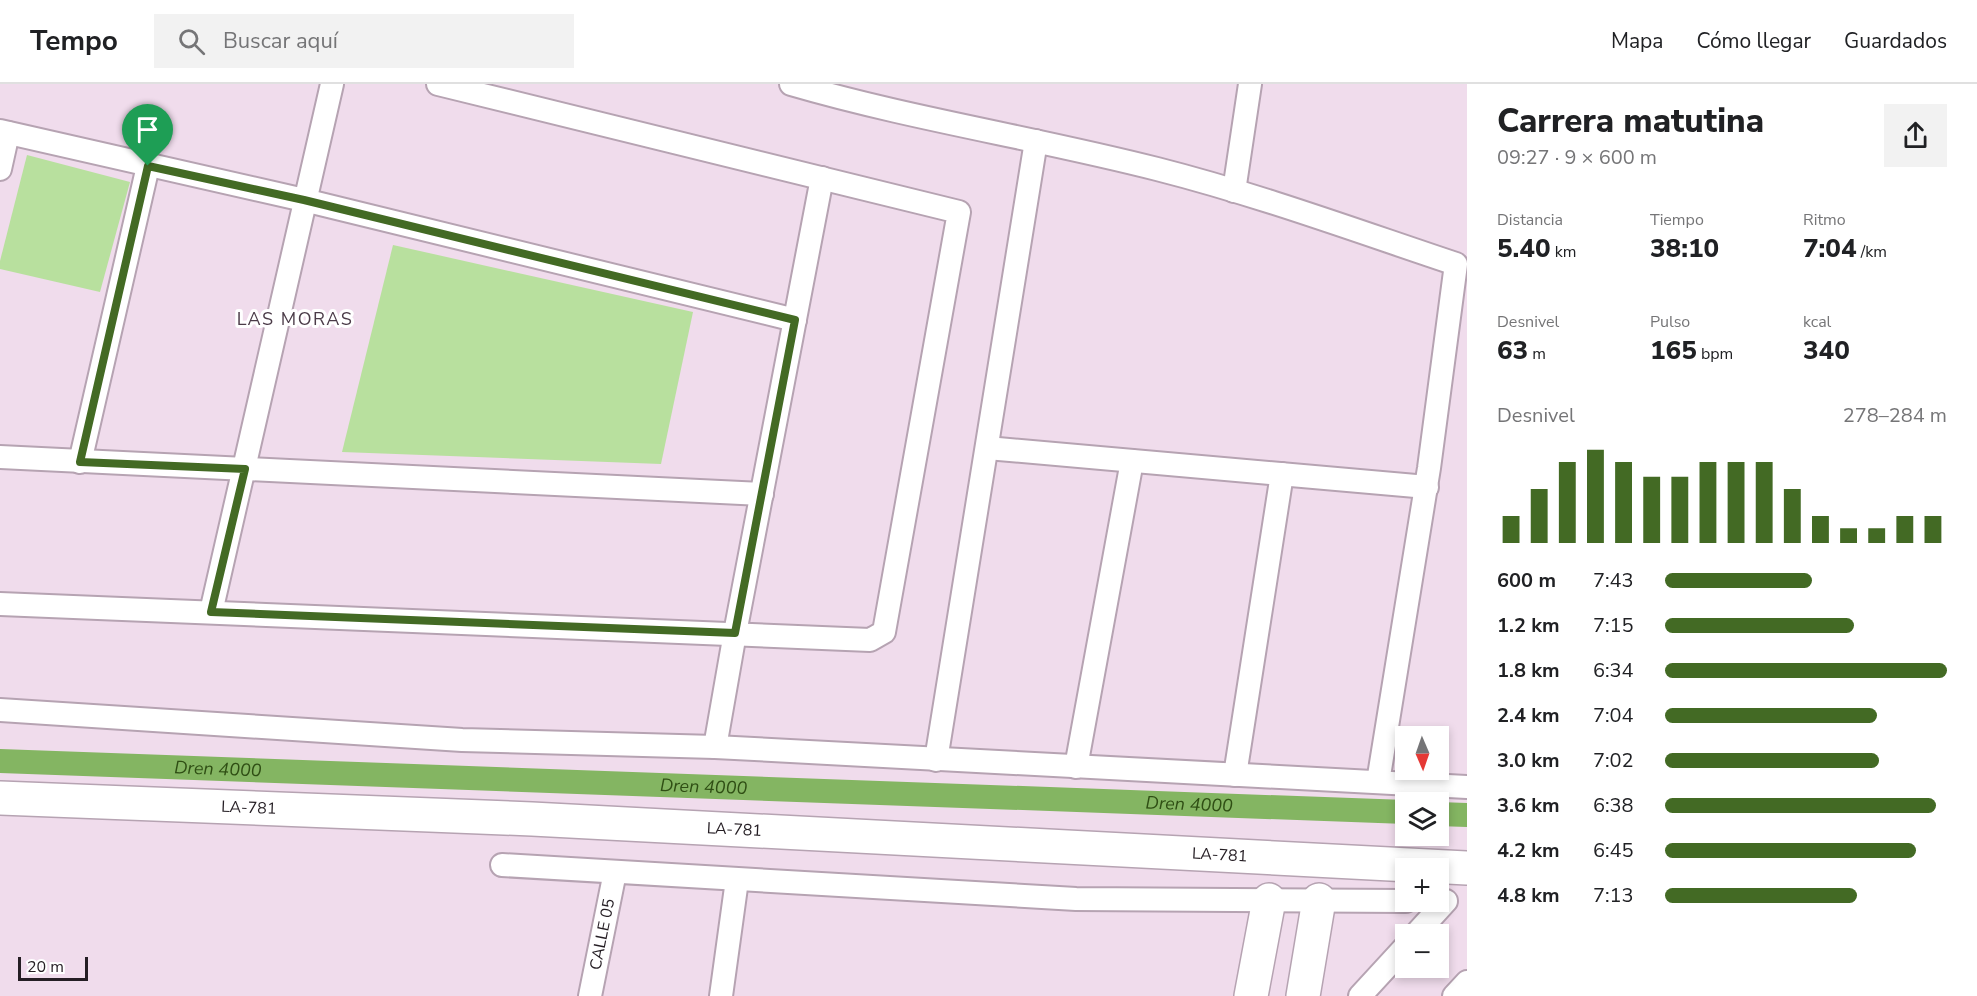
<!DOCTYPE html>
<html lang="es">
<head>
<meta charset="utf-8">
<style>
  body { margin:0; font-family:"Nunito Sans",sans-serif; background:#f2f2f2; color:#202124; height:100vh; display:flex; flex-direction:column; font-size:22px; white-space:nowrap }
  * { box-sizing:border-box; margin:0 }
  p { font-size:20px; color:#757577 }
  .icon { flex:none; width:33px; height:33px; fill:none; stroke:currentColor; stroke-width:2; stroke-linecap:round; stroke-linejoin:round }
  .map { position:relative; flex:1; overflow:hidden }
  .details { display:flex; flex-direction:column; background:#fff; width:510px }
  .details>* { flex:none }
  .needle { width:39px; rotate:178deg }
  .fabs { position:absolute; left:1395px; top:642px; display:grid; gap:12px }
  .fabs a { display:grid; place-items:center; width:54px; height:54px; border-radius:0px; background:#fff; box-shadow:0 3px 9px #0003; font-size:30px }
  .scale { position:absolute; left:18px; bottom:15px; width:70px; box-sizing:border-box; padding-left:6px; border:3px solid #251e24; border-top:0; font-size:16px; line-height:21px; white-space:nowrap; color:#251e24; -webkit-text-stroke:4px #fff; paint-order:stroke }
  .pin { position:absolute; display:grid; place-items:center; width:51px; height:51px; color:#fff; margin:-62px -26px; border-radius:50% 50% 50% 0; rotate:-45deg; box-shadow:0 0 6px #0007 }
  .pin .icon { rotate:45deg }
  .round { display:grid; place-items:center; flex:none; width:63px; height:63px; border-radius:0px; background:#f2f2f2 }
  .head { display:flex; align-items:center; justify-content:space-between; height:102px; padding:0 30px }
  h1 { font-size:33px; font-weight:800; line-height:45px }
  .stats { display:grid; grid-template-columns:repeat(3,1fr); gap:9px; height:102px; padding:6px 30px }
  .stats div { display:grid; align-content:center }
  .stats b { font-size:26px; font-weight:800 }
  .stats small { font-size:16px; font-weight:400 }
  .stats p { font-size:16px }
  .chart { height:168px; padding:12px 30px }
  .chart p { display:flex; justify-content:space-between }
  .chart svg { width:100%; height:108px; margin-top:6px; stroke:#436a24; stroke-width:6 }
  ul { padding:0 30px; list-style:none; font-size:20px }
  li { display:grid; grid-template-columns:96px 72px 1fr; align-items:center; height:45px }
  li i { height:15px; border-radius:8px; background:#436a24 }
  header { display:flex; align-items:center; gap:36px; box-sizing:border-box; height:84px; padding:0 30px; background:#fff; border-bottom:2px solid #e0e0e0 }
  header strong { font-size:28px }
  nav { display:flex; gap:33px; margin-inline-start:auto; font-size:21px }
  .search { width:420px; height:54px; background:#f2f2f2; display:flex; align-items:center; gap:15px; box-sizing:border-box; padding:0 21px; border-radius:0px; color:#757577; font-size:22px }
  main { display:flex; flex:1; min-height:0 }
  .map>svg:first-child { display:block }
</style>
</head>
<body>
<header>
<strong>Tempo</strong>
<div class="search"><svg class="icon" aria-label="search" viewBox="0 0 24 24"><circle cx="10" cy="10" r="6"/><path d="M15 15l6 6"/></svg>Buscar aquí</div>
<nav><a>Mapa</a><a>Cómo llegar</a><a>Guardados</a></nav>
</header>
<main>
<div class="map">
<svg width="1467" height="912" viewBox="0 0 1467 912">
  <rect width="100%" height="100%" fill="#f0dcec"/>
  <!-- green -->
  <g fill="#b8e09e">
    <polygon points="27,71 130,98 100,208 0,185 0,177"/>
    <polygon points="393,161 693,228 661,380 342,368"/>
  </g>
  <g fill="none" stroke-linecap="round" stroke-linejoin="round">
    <!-- canal -->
    <g stroke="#84b562" stroke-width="24">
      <path id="s1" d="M0,677L1406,728"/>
      <polyline points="1438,730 1467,731"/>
    </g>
    <!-- street casing -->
    <g stroke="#b6a3b2" stroke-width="26">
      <g id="street">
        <path d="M791,0C911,35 1036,54 1157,85C1259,111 1357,147 1456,180L1429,384L1378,698"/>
        <polyline points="0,47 304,116 795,236"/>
        <polyline points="0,85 8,49"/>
        <polyline points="1234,107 1250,0"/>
        <polyline points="987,364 1427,403"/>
        <polyline points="0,373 762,410"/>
        <polyline points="80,378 148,82"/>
        <polyline points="0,520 870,556 884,548 959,128 438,0"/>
        <polyline points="211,528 332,0"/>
        <polyline points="0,626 462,656 715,663 1467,703"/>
        <polyline points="715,663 735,549 822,94"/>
        <polyline points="936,676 1036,57"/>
        <polyline points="1076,683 1132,377"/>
        <polyline points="1235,691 1282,390"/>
        <polyline points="502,781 1076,815 1406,817"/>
        <polyline points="1416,850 1446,817"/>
        <path id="s2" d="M590,912L615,788"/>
        <polyline points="721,912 737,796"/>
        <polyline points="1360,912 1406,862"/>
        <polyline points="1454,912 1467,898"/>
      </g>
    </g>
    <!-- secondary casing -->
    <g stroke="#b6a3b2" stroke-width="36">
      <g id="secondary">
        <path id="s3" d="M0,714L532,735L1467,784"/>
        <polyline points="1251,912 1269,816"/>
        <polyline points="1303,912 1319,816"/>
      </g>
    </g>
    <!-- street -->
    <use href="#street" stroke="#fff" stroke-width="22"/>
    <!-- secondary -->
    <use href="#secondary" stroke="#fff" stroke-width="33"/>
  </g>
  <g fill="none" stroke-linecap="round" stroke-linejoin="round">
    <!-- route casing -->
    <g stroke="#fff" stroke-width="12">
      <polygon id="route" points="148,82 304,116 795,236 735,549 211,528 245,385 80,378"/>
    </g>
    <!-- route -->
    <use href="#route" stroke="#436a24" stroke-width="8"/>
  </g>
  <g text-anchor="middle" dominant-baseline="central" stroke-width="6" stroke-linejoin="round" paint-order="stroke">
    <!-- street labels -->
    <g font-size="16" fill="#251e24" stroke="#fff">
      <text stroke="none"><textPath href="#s3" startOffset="249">LA-781</textPath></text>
      <text stroke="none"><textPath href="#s3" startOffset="735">LA-781</textPath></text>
      <text stroke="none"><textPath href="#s3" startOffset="1221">LA-781</textPath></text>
      <text stroke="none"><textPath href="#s2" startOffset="63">CALLE 05</textPath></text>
    </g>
    <!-- neighbourhood labels -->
    <g font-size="18" letter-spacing="1.5" fill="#4b3b48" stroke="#fff">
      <text x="295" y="235">LAS MORAS</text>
    </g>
    <!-- water labels -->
    <g font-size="18" font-style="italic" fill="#2f4e14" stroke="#fff">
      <text stroke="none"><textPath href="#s1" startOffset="218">Dren 4000</textPath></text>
      <text stroke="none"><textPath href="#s1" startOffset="704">Dren 4000</textPath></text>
      <text stroke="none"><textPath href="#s1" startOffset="1190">Dren 4000</textPath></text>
    </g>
  </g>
</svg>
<div class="fabs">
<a><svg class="needle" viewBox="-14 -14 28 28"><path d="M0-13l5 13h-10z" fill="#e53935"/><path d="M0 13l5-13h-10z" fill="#757577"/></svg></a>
<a><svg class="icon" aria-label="layers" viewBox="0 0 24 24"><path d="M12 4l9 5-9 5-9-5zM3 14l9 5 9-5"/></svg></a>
<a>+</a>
<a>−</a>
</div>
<div class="scale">20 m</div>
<div class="pin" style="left:148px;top:82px;background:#1e9e55"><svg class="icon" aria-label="arrive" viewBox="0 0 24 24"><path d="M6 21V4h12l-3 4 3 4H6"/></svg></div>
</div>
<section class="details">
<div class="head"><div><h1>Carrera matutina</h1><p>09:27 · 9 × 600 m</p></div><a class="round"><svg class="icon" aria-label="share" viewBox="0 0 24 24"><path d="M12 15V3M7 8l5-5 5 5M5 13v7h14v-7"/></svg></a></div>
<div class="stats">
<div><p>Distancia</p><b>5.40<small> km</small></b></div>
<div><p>Tiempo</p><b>38:10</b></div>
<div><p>Ritmo</p><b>7:04<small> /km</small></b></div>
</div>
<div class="stats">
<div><p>Desnivel</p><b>63<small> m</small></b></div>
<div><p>Pulso</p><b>165<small> bpm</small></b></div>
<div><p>kcal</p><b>340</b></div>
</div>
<div class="chart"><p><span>Desnivel</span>278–284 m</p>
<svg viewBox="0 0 160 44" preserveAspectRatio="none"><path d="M5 44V33M15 44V22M25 44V11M35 44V6M45 44V11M55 44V17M65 44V17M75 44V11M85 44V11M95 44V11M105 44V22M115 44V33M125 44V38M135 44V38M145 44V33M155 44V33"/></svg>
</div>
<ul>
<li><b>600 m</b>7:43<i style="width:52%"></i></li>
<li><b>1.2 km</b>7:15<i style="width:67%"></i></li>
<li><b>1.8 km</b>6:34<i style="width:100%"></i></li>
<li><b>2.4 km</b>7:04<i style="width:75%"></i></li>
<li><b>3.0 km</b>7:02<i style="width:76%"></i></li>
<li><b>3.6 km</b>6:38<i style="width:96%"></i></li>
<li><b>4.2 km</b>6:45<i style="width:89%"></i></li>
<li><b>4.8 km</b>7:13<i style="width:68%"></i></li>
</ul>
</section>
</main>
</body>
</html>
